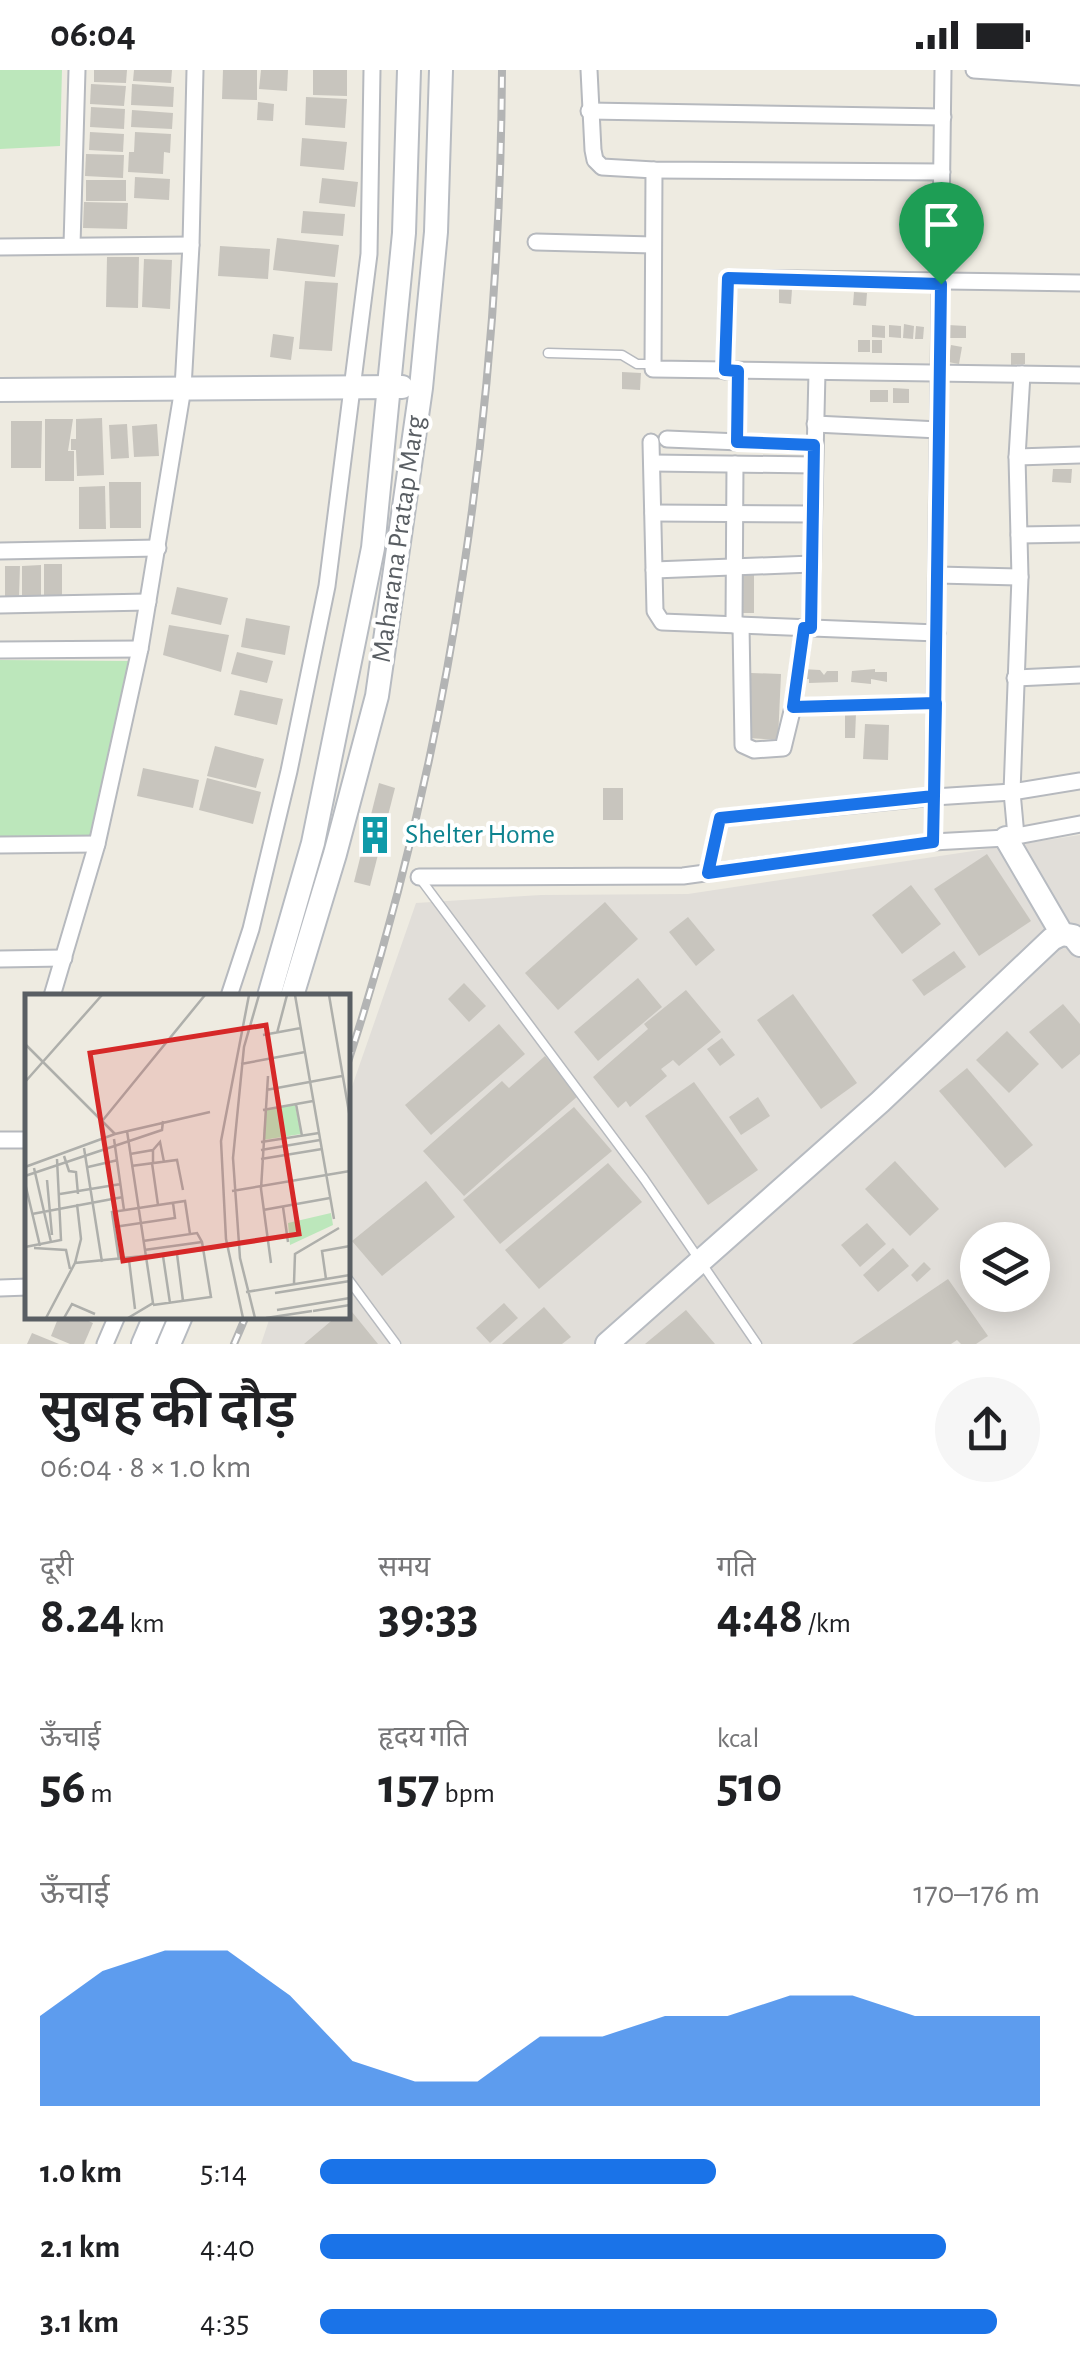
<!DOCTYPE html>
<html lang="hi">
<head>
<meta charset="utf-8">
<style>
  body { margin:0; font-family:"Alegreya Sans","Noto Sans Devanagari",sans-serif; background:#f6f6f6; color:#202124; height:100vh; display:flex; flex-direction:column; font-size:38px; white-space:nowrap }
  * { box-sizing:border-box; margin:0 }
  p { font-size:32px; color:#757577 }
  .icon { flex:none; width:55px; height:55px; fill:none; stroke:currentColor; stroke-width:2; stroke-linecap:round; stroke-linejoin:round }
  .map { position:relative; height:1274px; overflow:hidden }
  .sheet { display:flex; flex-direction:column; background:#fff; flex:1 }
  .sheet>* { flex:none }
  .fabs { position:absolute; left:960px; top:1152px; display:grid; gap:20px }
  .fabs a { display:grid; place-items:center; width:90px; height:90px; border-radius:50%; background:#fff; box-shadow:0 5px 25px #0003; font-size:50px }
  .pin { position:absolute; display:grid; place-items:center; width:85px; height:85px; color:#fff; margin:-102px -42px; border-radius:50% 50% 50% 0; rotate:-45deg; box-shadow:0 0 10px #0007 }
  .pin .icon { rotate:45deg }
  .round { display:grid; place-items:center; flex:none; width:105px; height:105px; border-radius:52px; background:#f6f6f6 }
  .summary { display:flex; align-items:center; justify-content:space-between; height:170px; padding:0 40px }
  h1 { font-size:55px; font-weight:600; line-height:75px }
  .figures { display:grid; grid-template-columns:repeat(3,1fr); gap:15px; height:170px; padding:10px 40px }
  .figures div { display:grid; align-content:center }
  .figures b { font-size:50px; font-weight:600 }
  .figures small { font-size:28px; font-weight:400 }
  .figures p { font-size:28px }
  .chart { height:280px; padding:20px 40px }
  .chart p { display:flex; justify-content:space-between }
  .chart svg { width:100%; height:180px; margin-top:10px; fill:#1a73e8; opacity:.7 }
  ul { padding:0 40px; list-style:none; font-size:32px }
  li { display:grid; grid-template-columns:160px 120px 1fr; align-items:center; height:75px }
  li i { height:25px; border-radius:12px; background:#1a73e8 }
  .status { display:flex; justify-content:space-between; align-items:center; height:70px; padding:0 50px; background:#fff; direction:ltr }
  .status svg { height:28px; fill:currentColor }
  .map>svg:first-child { display:block }
</style>
</head>
<body>
<div class="status"><b>06:04</b><svg viewBox="0 0 49 12"><path d="M0 12V9h3v3zM5 12V6h3v6zM10 12V3h3v9zM15 12V0h3v12zM26 1h20v11H26zM47 4h2v5h-2z"/></svg></div>
<div class="map">
<svg width="1080" height="1274" viewBox="0 0 1080 1274">
  <rect width="100%" height="100%" fill="#eeebe1"/>
  <!-- industrial -->
  <path fill="#e1ded9" fill-rule="evenodd" d="M1080,765V1274H261L270,1247L348,1246V1028L416,833L541,825L688,824ZM978,1170H1032V1225H978Z"/>
  <!-- green -->
  <g fill="#bce7bb">
    <polygon points="0,0 62,0 60,76 0,79"/>
    <polygon points="0,590 131,591 90,770 0,770"/>
  </g>
  <!-- building -->
  <g fill="#c8c5be">
    <polygon points="94,0 127,0 126,13 94,12"/>
    <polygon points="134,0 172,0 171,13 133,11"/>
    <polygon points="223,0 257,0 257,30 222,29"/>
    <polygon points="261,0 288,0 287,21 259,19"/>
    <polygon points="313,0 347,0 347,26 313,25"/>
    <polygon points="91,14 126,16 124,36 90,34"/>
    <polygon points="132,14 174,17 173,37 131,35"/>
    <polygon points="306,27 347,29 345,58 305,55"/>
    <polygon points="258,32 274,34 273,51 257,50"/>
    <polygon points="91,37 125,39 124,59 90,57"/>
    <polygon points="132,40 173,43 172,59 131,57"/>
    <polygon points="90,62 124,64 123,82 89,80"/>
    <polygon points="135,62 171,64 170,83 164,82 163,104 128,102 129,82 134,82"/>
    <polygon points="302,68 347,72 344,100 300,96"/>
    <polygon points="86,84 124,85 123,108 85,106"/>
    <polygon points="135,107 170,109 169,130 134,128"/>
    <polygon points="322,108 358,112 355,137 319,133"/>
    <rect x="86" y="110" width="40" height="21"/>
    <polygon points="84,132 128,133 127,159 83,158"/>
    <polygon points="303,141 345,144 343,166 301,163"/>
    <polygon points="277,168 339,175 335,207 273,200"/>
    <polygon points="220,176 270,179 268,209 218,206"/>
    <polygon points="107,187 139,187 138,238 106,237"/>
    <polygon points="144,189 172,190 170,239 142,237"/>
    <polygon points="305,211 338,213 332,281 299,279"/>
    <polygon points="779,219 792,219 791,234 779,233"/>
    <polygon points="854,222 867,223 866,236 853,235"/>
    <polygon points="904,254 914,256 913,269 903,268"/>
    <polygon points="872,255 885,256 885,268 872,267"/>
    <polygon points="889,255 901,256 901,268 889,267"/>
    <polygon points="948,255 966,256 966,268 948,268"/>
    <polygon points="916,256 924,257 923,269 915,269"/>
    <polygon points="273,264 294,267 291,290 270,287"/>
    <rect x="858" y="270" width="12" height="12"/>
    <rect x="872" y="270" width="10" height="13"/>
    <polygon points="951,275 962,277 959,294 948,292"/>
    <polygon points="1011,283 1025,283 1025,294 1011,295"/>
    <polygon points="622,302 641,303 640,320 622,319"/>
    <polygon points="893,318 909,319 909,333 893,333"/>
    <rect x="870" y="320" width="18" height="12"/>
    <polygon points="102,348 104,405 77,406 76,380 71,380 71,369 76,369 76,349"/>
    <polygon points="45,349 73,349 68,381 74,381 74,411 45,411"/>
    <polygon points="11,351 42,351 41,398 11,398"/>
    <polygon points="127,354 129,388 111,389 109,355"/>
    <polygon points="157,354 159,386 134,387 132,356"/>
    <polygon points="1053,399 1072,399 1071,413 1052,412"/>
    <polygon points="109,412 141,412 141,458 110,458"/>
    <polygon points="105,416 106,459 79,459 79,417"/>
    <rect x="44" y="494" width="18" height="33"/>
    <polygon points="41,495 41,528 22,528 22,496"/>
    <polygon points="5,496 20,496 19,527 5,527"/>
    <rect x="739" y="498" width="15" height="45"/>
    <polygon points="177,517 228,528 221,555 171,544"/>
    <polygon points="246,548 290,556 285,585 241,577"/>
    <polygon points="169,555 229,565 221,602 163,585"/>
    <polygon points="237,582 273,591 267,613 231,604"/>
    <polygon points="802,599 820,600 824,605 827,601 838,601 838,612 809,613 809,609 801,609"/>
    <polygon points="875,599 875,602 887,602 887,612 871,609 871,614 851,612 852,601"/>
    <polygon points="751,603 781,604 778,670 748,668"/>
    <polygon points="240,620 283,629 277,655 234,645"/>
    <polygon points="845,642 856,643 855,668 845,668"/>
    <polygon points="865,654 889,655 888,690 863,689"/>
    <polygon points="215,676 264,689 256,718 207,706"/>
    <polygon points="143,698 199,710 193,738 137,726"/>
    <polygon points="207,708 261,722 253,754 199,740"/>
    <polygon points="379,713 395,718 370,816 354,812"/>
    <rect x="603" y="718" width="20" height="32"/>
    <polygon points="987,784 1031,851 979,886 934,819"/>
    <polygon points="911,815 941,854 902,884 872,845"/>
    <polygon points="605,832 638,869 558,940 525,903"/>
    <polygon points="688,847 715,880 696,896 669,862"/>
    <polygon points="954,881 966,897 924,926 912,910"/>
    <polygon points="638,908 662,937 598,991 574,962"/>
    <polygon points="464,913 486,936 469,952 448,929"/>
    <polygon points="686,920 721,962 679,996 673,990 661,999 667,1006 630,1037 626,1031 618,1038 593,1007 648,959 644,954"/>
    <polygon points="793,924 857,1013 821,1039 757,950"/>
    <polygon points="1063,934 1080,954 1080,984 1062,999 1029,962"/>
    <polygon points="499,954 525,984 431,1065 405,1035"/>
    <polygon points="1007,961 1039,994 1009,1023 976,990"/>
    <polygon points="722,968 735,985 720,996 707,979"/>
    <polygon points="545,986 579,1025 464,1126 423,1081 502,1011 509,1018"/>
    <polygon points="967,998 1033,1075 1005,1098 939,1021"/>
    <polygon points="694,1012 758,1100 708,1135 645,1046"/>
    <polygon points="758,1027 770,1046 741,1065 729,1047"/>
    <polygon points="574,1037 612,1081 500,1174 463,1130"/>
    <polygon points="895,1091 939,1139 910,1166 865,1119"/>
    <polygon points="608,1093 642,1132 539,1219 505,1180"/>
    <polygon points="426,1111 455,1147 382,1206 352,1171"/>
    <polygon points="867,1153 886,1174 860,1197 841,1175"/>
    <polygon points="992,1154 1003,1170 978,1170 978,1181 970,1170"/>
    <polygon points="893,1178 909,1196 878,1222 863,1205"/>
    <polygon points="924,1192 931,1199 917,1212 911,1205"/>
    <polygon points="948,1209 988,1266 976,1274 961,1274 957,1270 951,1274 852,1274"/>
    <polygon points="504,1233 518,1248 490,1273 476,1258"/>
    <polygon points="348,1237 378,1274 304,1274 337,1246 348,1246"/>
    <polygon points="544,1237 571,1267 562,1274 502,1274"/>
    <polygon points="686,1240 715,1274 645,1274"/>
    <polygon points="59,1246 78,1246 93,1253 84,1274 70,1274 51,1266"/>
    <polygon points="32,1263 59,1274 27,1274"/>
  </g>
  <g fill="none" stroke-linecap="round" stroke-linejoin="round">
    <!-- lane casing -->
    <g stroke="#b6b9be" stroke-width="11">
      <g id="lane">
        <polyline points="548,283 622,285 637,294 653,294"/>
        <polyline points="419,807 644,1109 757,1274"/>
        <polyline points="348,1209 396,1274"/>
      </g>
    </g>
    <!-- street casing -->
    <g stroke="#b6b9be" stroke-width="19">
      <g id="street">
        <polyline points="589,0 593,80 595,90 602,97 654,100 942,102"/>
        <polyline points="974,0 1080,7"/>
        <polyline points="589,41 943,47"/>
        <polyline points="654,100 653,299 1080,305"/>
        <polyline points="536,172 653,175"/>
        <polyline points="72,175 77,0"/>
        <polyline points="0,177 191,175"/>
        <polyline points="725,301 728,208 1080,213"/>
        <polyline points="815,354 939,360"/>
        <polyline points="667,369 814,375"/>
        <polyline points="651,372 655,541 662,552 937,563"/>
        <polyline points="737,372 738,301"/>
        <polyline points="1017,387 1080,385"/>
        <polyline points="652,393 814,395"/>
        <polyline points="653,443 813,444"/>
        <polyline points="1019,465 1080,464"/>
        <polyline points="0,481 158,478"/>
        <polyline points="654,500 812,494"/>
        <polyline points="938,505 1020,507"/>
        <polyline points="0,535 148,532"/>
        <polyline points="734,555 735,394"/>
        <polyline points="741,555 743,675 754,680 783,678 793,637"/>
        <polyline points="804,558 793,637 936,633"/>
        <polyline points="811,558 817,302"/>
        <polyline points="0,580 140,579"/>
        <polyline points="1015,608 1080,605"/>
        <polyline points="1016,766 1012,722 1020,507 1017,387 1022,304"/>
        <polyline points="933,772 943,0"/>
        <polyline points="0,775 97,774"/>
        <polyline points="708,803 720,748 934,727 1012,722 1080,711"/>
        <polyline points="419,807 683,806 933,772 1006,768 1080,754"/>
        <polyline points="0,889 64,888"/>
        <polyline points="52,926 97,774 140,579 183,318 191,175 195,0"/>
        <polyline points="229,926 251,859 289,701 327,516 369,184 372,0"/>
        <polyline points="0,1070 28,1070"/>
        <polyline points="0,1218 28,1217"/>
        <polyline points="105,1274 117,1246"/>
      </g>
    </g>
    <!-- secondary casing -->
    <g stroke="#b7bbc1" stroke-width="26">
      <g id="secondary">
        <polyline points="0,320 402,317"/>
        <polyline points="1006,768 1062,864 1073,866 1080,875"/>
        <polyline points="269,926 313,773 373,478 404,163 409,0"/>
        <polyline points="292,926 335,784 377,626 421,318 436,162 441,0"/>
        <polyline points="143,1274 155,1246"/>
        <polyline points="169,1274 181,1246"/>
        <polyline points="607,1274 880,1032 1052,869 1062,864"/>
      </g>
    </g>
    <!-- lane -->
    <use href="#lane" stroke="#fff" stroke-width="8"/>
    <!-- street -->
    <use href="#street" stroke="#fff" stroke-width="15"/>
    <!-- secondary -->
    <use href="#secondary" stroke="#fff" stroke-width="22"/>
    <!-- rail casing -->
    <g stroke="#b3b4b4" stroke-width="8">
      <g id="rail">
        <path d="M348,992C452,674 500,334 502,0"/>
        <polyline points="234,1274 246,1246"/>
      </g>
    </g>
    <!-- rail -->
    <use href="#rail" stroke="#fff" stroke-width="4" stroke-dasharray="11" stroke-linecap="butt"/>
  </g>
  <g fill="none" stroke-linecap="round" stroke-linejoin="round">
    <!-- route casing -->
    <g stroke="#fff" stroke-width="20">
      <path id="route" d="M941,214C939,385 937,556 934,726L720,748L708,803L933,772L936,633L793,637L804,558H811L814,375L737,372L738,301L725,300L728,208L941,214"/>
    </g>
    <!-- route -->
    <use href="#route" stroke="#1a73e8" stroke-width="12"/>
  </g>
  <!-- icons -->
  <defs>
    <g id="building-bare" transform="scale(3)"><path d="M-4-6H4V6H1V3H-1V6H-4ZM-2.5-4.3h1.7v1.8h-1.7ZM.8-4.3h1.7v1.8H.8ZM-2.5-1h1.7V.8h-1.7ZM.8-1h1.7V.8H.8Z" fill="#0f9aa8" stroke="#fff" stroke-width="2.5" paint-order="stroke"/></g>
  </defs>
  <g fill-rule="evenodd">
    <use href="#building-bare" x="375" y="765"/>
  </g>
  <g text-anchor="middle" dominant-baseline="central" stroke-width="8" stroke-linejoin="round" paint-order="stroke">
    <!-- street labels -->
    <g font-size="28" fill="#595e63" stroke="#fff">
      <text transform="translate(399 469) rotate(-82)">Maharana Pratap Marg</text>
    </g>
    <!-- culture labels -->
    <g font-size="28" fill="#0d838f" stroke="#fff" text-anchor="start">
      <text x="405" y="765">Shelter Home</text>
    </g>
  </g>
  <!-- overview -->
  <g transform="translate(25 924)">
    <rect width="325" height="325" fill="#eeebe1"/>
    <path d="M270,111L276,140L238,146L240,116ZM306,219L308,231L265,251L263,229Z" fill="#bce7bb"/>
    <path fill="none" stroke="#aeafab" stroke-width="2.5" d="M270,1L309,225M304,1L325,124M252,39L262,1M238,41L276,34M0,50L90,140M216,70L280,58M243,82L236,195L246,269M0,88L77,1M241,96L317,82M271,110L277,142M238,116L288,107M78,126L180,1M102,137L128,309L103,324M89,145L99,216M236,148L294,139M59,154L77,268M128,156L135,148L139,168M236,156L295,146M105,160L128,156V169M39,162L44,177L51,178L53,200M236,165L297,155M127,169L133,211M106,172L152,166L158,196M0,173L90,140L185,118M63,173L93,166M9,174L26,248M0,182L137,136L138,127M22,186L27,241M0,189L15,252M207,197L325,177M35,200L96,190M258,213L263,248M238,216L305,204M7,220L98,203M89,233L150,224L148,209M118,247L172,239L177,248L186,303L128,311M0,253L36,246L32,165M9,254L41,256L45,275M119,256L177,248M152,260L158,307M138,262L145,309M94,266L87,218L160,207L165,240M104,266L110,315M50,269L56,245L52,210M301,285L297,257L325,252M269,289L270,260L314,234M221,298L325,281M250,299L325,287M252,316L325,304M288,317L325,311M21,324L50,269L178,256M39,324L47,310L70,320M218,324L201,245L196,147L224,1M230,324L215,264L208,164L219,53L234,1M241,324L287,317"/>
    <path fill="#d62828" fill-opacity="0.15" stroke="#d62828" stroke-width="5" d="M241,31L274,240L98,267L65,59Z"/>
    <rect width="325" height="325" fill="none" stroke="#595e63" stroke-width="5"/>
  </g>
</svg>
<div class="fabs">
<a><svg class="icon" aria-label="layers" viewBox="0 0 24 24"><path d="M12 4l9 5-9 5-9-5zM3 14l9 5 9-5"/></svg></a>
</div>
<div class="pin" style="left:941px;top:214px;background:#1e9e55"><svg class="icon" aria-label="arrive" viewBox="0 0 24 24"><path d="M6 21V4h12l-3 4 3 4H6"/></svg></div>
</div>
<section class="sheet">
<div class="summary"><div><h1>सुबह की दौड़</h1><p>06:04 · 8 × 1.0 km</p></div><a class="round"><svg class="icon" aria-label="share" viewBox="0 0 24 24"><path d="M12 15V3M7 8l5-5 5 5M5 13v7h14v-7"/></svg></a></div>
<div class="figures">
<div><p>दूरी</p><b>8.24<small> km</small></b></div>
<div><p>समय</p><b>39:33</b></div>
<div><p>गति</p><b>4:48<small> /km</small></b></div>
</div>
<div class="figures">
<div><p>ऊँचाई</p><b>56<small> m</small></b></div>
<div><p>हृदय गति</p><b>157<small> bpm</small></b></div>
<div><p>kcal</p><b>510</b></div>
</div>
<div class="chart"><p><span>ऊँचाई</span>170–176 m</p>
<svg viewBox="0 0 160 44" preserveAspectRatio="none"><path d="M0 44V22L10 11L20 6L30 6L40 17L50 33L60 38L70 38L80 27L90 27L100 22L110 22L120 17L130 17L140 22L150 22L160 22V44z"/></svg>
</div>
<ul>
<li><b>1.0 km</b>5:14<i style="width:55%"></i></li>
<li><b>2.1 km</b>4:40<i style="width:87%"></i></li>
<li><b>3.1 km</b>4:35<i style="width:94%"></i></li>
</ul>
</section>
</body>
</html>
